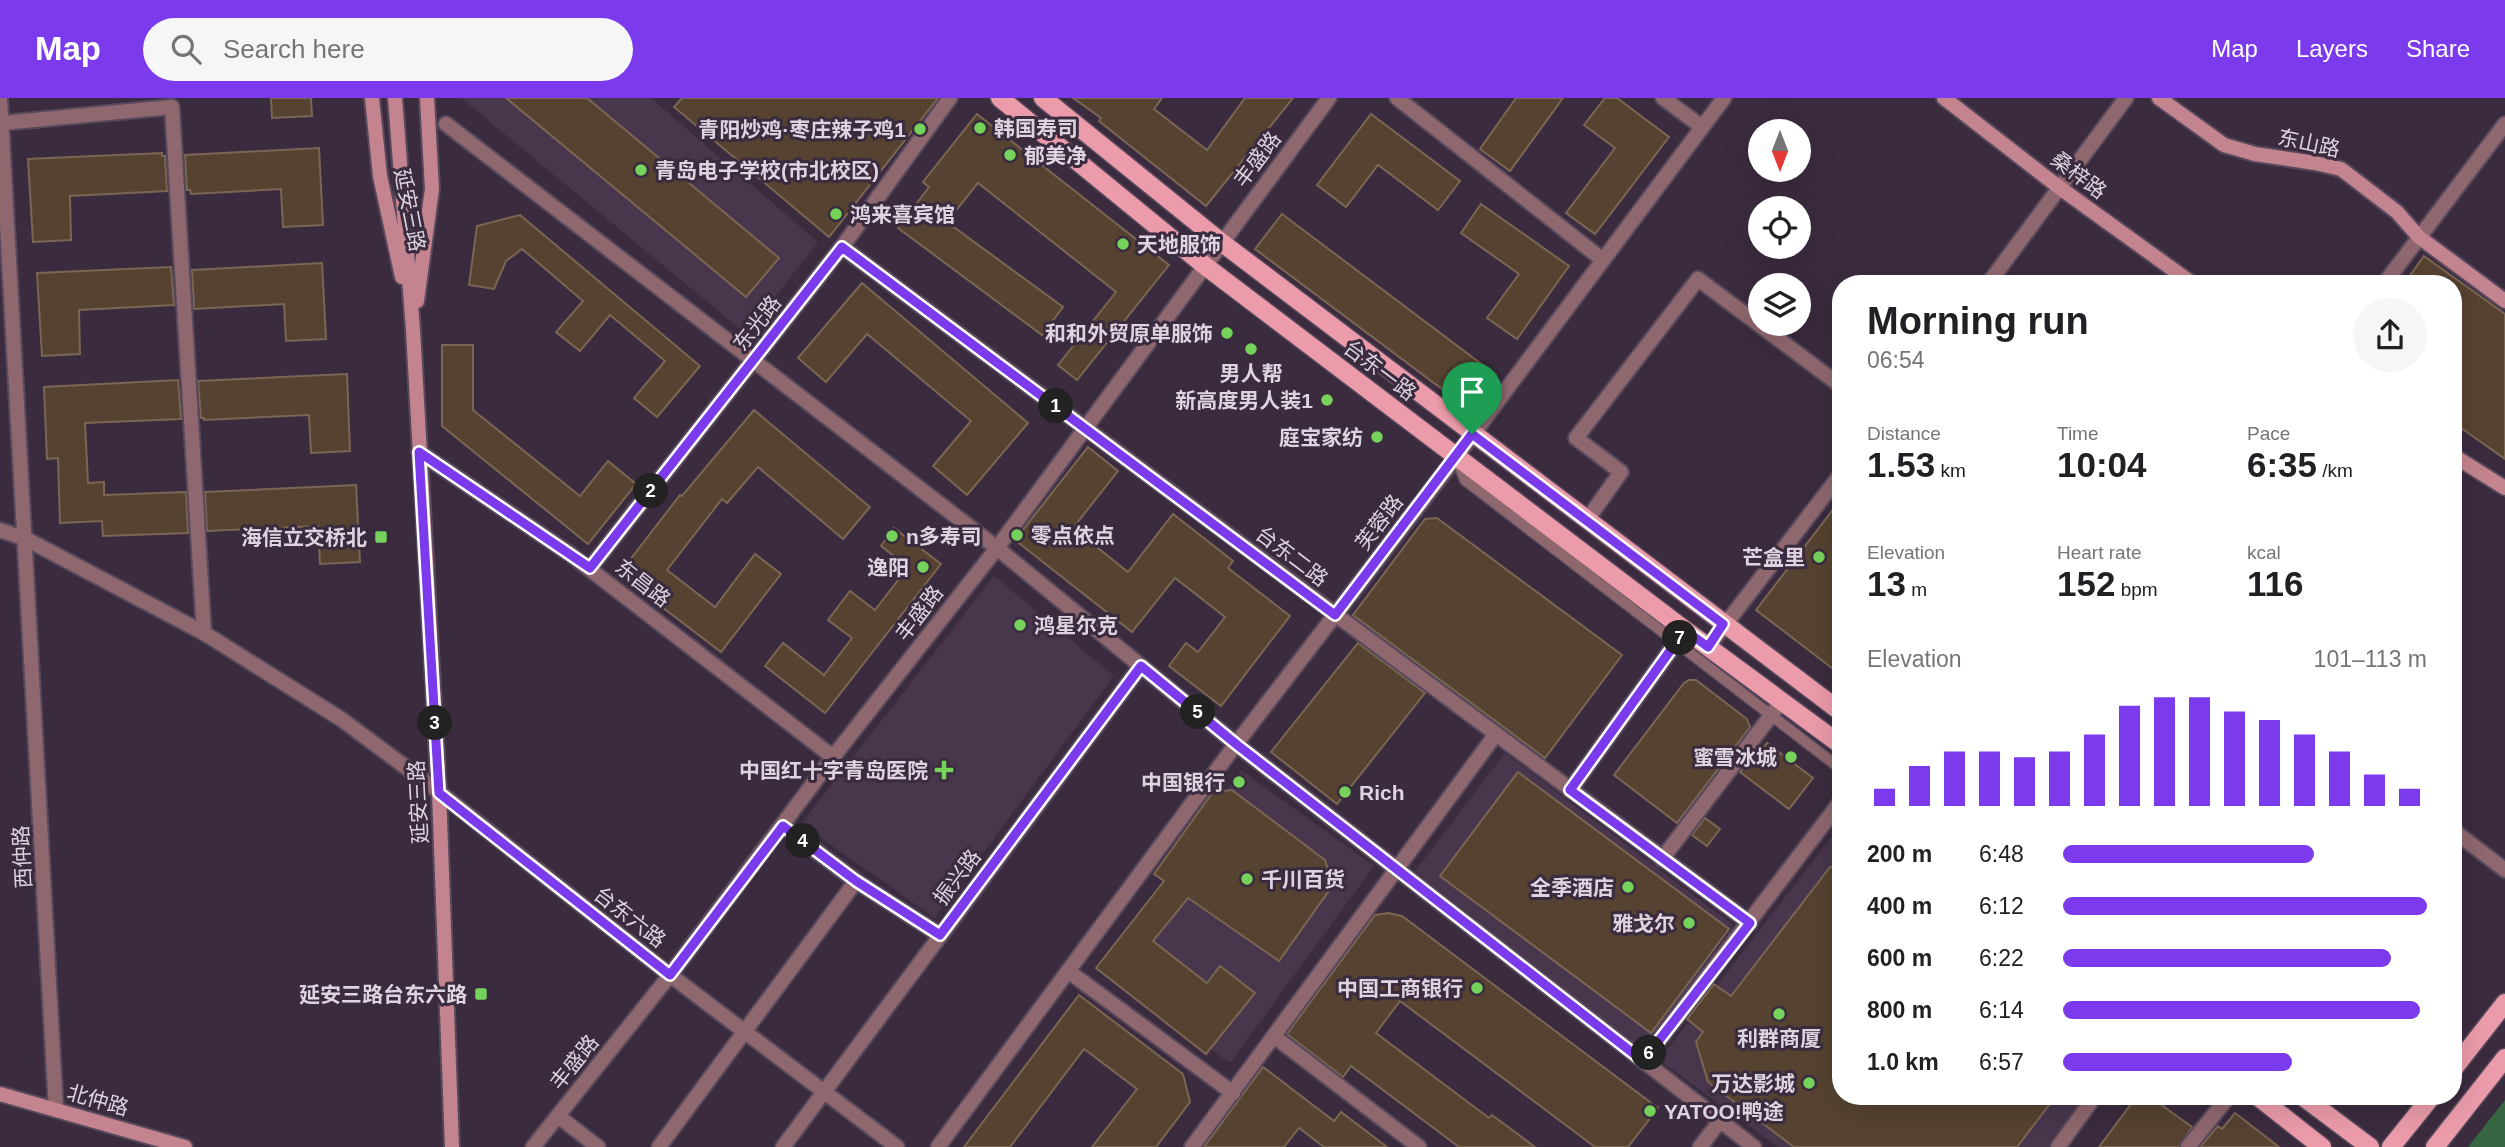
<!DOCTYPE html>
<html lang="en">
<head>
<meta charset="utf-8">
<style>
  body { margin:0; font-family:Helvetica,"Noto Sans SC",sans-serif; background:#f6f6f6; color:#202124; height:100vh; display:flex; flex-direction:column; font-size:26px; white-space:nowrap }
  * { box-sizing:border-box; margin:0 }
  p { font-size:23px; color:#757577 }
  .icon { flex:none; width:38px; height:38px; fill:none; stroke:currentColor; stroke-width:2; stroke-linecap:round; stroke-linejoin:round }
  .map { position:relative; flex:1; overflow:hidden }
  .side { position:absolute; left:1832px; top:177px; width:630px; height:830px; display:flex; flex-direction:column; background:#fff; border-radius:28px; box-shadow:0 7px 28px #0002 }
  .side>* { flex:none }
  .needle { width:46px; rotate:180deg }
  .controls { position:absolute; left:1748px; top:21px; display:grid; gap:14px }
  .controls a { display:grid; place-items:center; width:63px; height:63px; border-radius:50%; background:#fff; box-shadow:0 7px 28px #0002; font-size:35px }
  .pin { position:absolute; display:grid; place-items:center; width:60px; height:60px; color:#fff; margin:-72px -30px; border-radius:50% 50% 50% 0; rotate:-45deg; box-shadow:0 0 7px #0007 }
  .pin .icon { rotate:45deg }
  .km { position:absolute; width:35px; height:35px; margin:-18px; border-radius:50%; background:#222; color:#fff; font-size:19px; line-height:35px; text-align:center }
  .round { display:grid; place-items:center; flex:none; width:74px; height:74px; border-radius:37px; background:#f6f6f6 }
  .summary { display:flex; align-items:center; justify-content:space-between; height:119px; padding:0 35px }
  h1 { font-size:38px; font-weight:600; line-height:52px }
  .metrics { display:grid; grid-template-columns:repeat(3,1fr); gap:10px; height:119px; padding:7px 35px }
  .metrics div { display:grid; align-content:center }
  .metrics b { font-size:35px; font-weight:600 }
  .metrics small { font-size:19px; font-weight:400 }
  .metrics p { font-size:19px }
  .chart { height:196px; padding:14px 35px }
  .chart p { display:flex; justify-content:space-between }
  .chart svg { width:100%; height:126px; margin-top:7px; stroke:#7c3aed; stroke-width:6 }
  ul { padding:0 35px; list-style:none; font-size:23px }
  li { display:grid; grid-template-columns:112px 84px 1fr; align-items:center; height:52px }
  li i { height:18px; border-radius:9px; background:#7c3aed }
  header { display:flex; align-items:center; gap:42px; box-sizing:border-box; height:98px; padding:0 35px; background:#7c3aed; color:#fff }
  header strong { font-size:33px }
  nav { display:flex; gap:38px; margin-inline-start:auto; font-size:24px }
  .search { width:490px; height:63px; background:#f6f6f6; display:flex; align-items:center; gap:18px; box-sizing:border-box; padding:0 24px; border-radius:38px; color:#757577; font-size:26px }
  .map>svg:first-child { display:block }
</style>
</head>
<body>
<header>
<strong>Map</strong>
<div class="search"><svg class="icon" aria-label="search" viewBox="0 0 24 24"><circle cx="10" cy="10" r="6"/><path d="M15 15l6 6"/></svg>Search here</div>
<nav><a>Map</a><a>Layers</a><a>Share</a></nav>
</header>
<div class="map">
<svg width="2505" height="1049" viewBox="0 0 2505 1049">
  <rect width="100%" height="100%" fill="#3a2b3e"/>
  <!-- built -->
  <g fill="#47364c">
    <polygon points="461,0 651,0 818,144 746,236"/>
    <polygon points="994,478 1114,578 935,820 801,726"/>
    <polygon points="1505,655 1733,827 1643,952 1415,773"/>
    <polygon points="1241,672 1374,768 1230,965 1096,870 1154,796"/>
    <polygon points="1841,727 1841,998 2093,998 2056,1049 1778,1049 1659,962"/>
  </g>
  <!-- green -->
  <polygon fill="#376643" points="2505,1002 2505,1049 2468,1049"/>
  <!-- building -->
  <g fill="#554231" stroke="#7b6654" stroke-width="2">
    <polygon points="271,0 311,0 312,18 272,20"/>
    <polygon points="506,0 587,0 779,160 746,199"/>
    <polygon points="682,0 938,0 829,139 674,9"/>
    <polygon points="1073,0 1162,0 1154,11 1207,52 1245,0 1293,0 1206,108 1099,23 1101,20"/>
    <polygon points="1516,0 1563,0 1510,73 1480,51"/>
    <polygon points="1605,0 1617,0 1669,39 1595,136 1566,115 1615,50 1584,27"/>
    <polygon points="977,16 1169,167 1077,282 1058,267 1116,194 978,85 947,124 1063,209 1042,237 898,130 929,89 923,84"/>
    <polygon points="1371,16 1460,83 1438,112 1378,67 1346,109 1317,87"/>
    <polygon points="319,50 323,127 283,129 281,91 191,96 190,92 187,92 185,57"/>
    <polygon points="162,55 162,58 165,58 167,93 70,98 71,142 33,144 28,61"/>
    <polygon points="1481,106 1569,168 1517,241 1487,220 1519,176 1461,135"/>
    <polygon points="1282,116 1496,277 1470,312 1255,151"/>
    <polygon points="520,117 700,268 657,319 634,300 665,263 610,217 580,253 556,234 583,203 522,151 506,163 494,191 469,187 477,128"/>
    <polygon points="2424,158 2505,216 2505,361 2454,325 2454,186 2404,186"/>
    <polygon points="322,165 326,241 286,243 284,206 194,211 192,172"/>
    <polygon points="171,169 174,207 79,212 80,256 42,258 37,175"/>
    <polygon points="862,185 1028,325 967,397 933,368 971,323 867,236 826,284 798,260"/>
    <polygon points="442,247 473,247 473,312 580,398 608,363 636,386 588,446 442,328"/>
    <polygon points="347,276 350,353 311,355 309,317 204,322 204,320 201,320 198,283"/>
    <polygon points="178,282 181,321 85,325 88,385 104,384 104,397 186,394 188,435 103,438 102,423 60,425 58,360 47,361 44,289"/>
    <polygon points="754,312 870,409 843,441 758,369 727,405 722,401 667,472 715,509 755,456 781,476 721,554 619,476 680,397 682,398"/>
    <polygon points="1088,349 1118,373 1073,430 1128,474 1173,416 1233,463 1228,470 1290,518 1221,608 1169,568 1186,545 1198,554 1225,519 1175,480 1132,534 1015,442"/>
    <polygon points="356,387 360,464 320,466 318,428 207,433 205,394"/>
    <polygon points="1841,401 1841,577 1756,512"/>
    <polygon points="1437,420 1622,557 1545,660 1353,517 1425,421"/>
    <polygon points="894,430 941,466 825,615 765,568 783,545 824,577 852,540 828,522 850,493 875,512 908,469 881,448"/>
    <polygon points="1358,545 1425,595 1337,706 1271,654"/>
    <polygon points="1689,582 1696,582 1747,621 1750,629 1677,725 1614,677 1684,585"/>
    <polygon points="1767,645 1813,680 1789,711 1740,674 1759,650 1760,654"/>
    <polygon points="1518,674 1729,831 1651,935 1440,778"/>
    <polygon points="1232,692 1325,762 1333,787 1279,863 1188,800 1153,843 1207,885 1220,868 1255,895 1206,956 1096,870 1164,783 1154,776 1213,694"/>
    <polygon points="1705,720 1720,731 1707,748 1692,737"/>
    <polygon points="1830,769 1841,770 1841,998 2056,998 2017,1049 1794,1049 1708,984 1696,944 1703,934 1687,921 1714,886 1731,898"/>
    <polygon points="1388,815 1402,818 1658,1010 1628,1049 1595,1049 1400,903 1376,935 1489,1020 1492,1017 1535,1049 1459,1049 1351,968 1343,979 1287,936 1375,817"/>
    <polygon points="1079,897 1183,976 1190,1004 1156,1049 1092,1049 1137,991 1084,951 1010,1049 964,1049"/>
    <polygon points="1263,969 1334,1023 1341,1014 1387,1049 1324,1049 1299,1030 1284,1049 1204,1049"/>
    <polygon points="2137,998 2149,998 2192,1029 2179,1049 2099,1049"/>
    <polygon points="2235,1015 2279,1049 2200,1049 2218,1028 2222,1031"/>
  </g>
  <g fill="none" stroke-linecap="round" stroke-linejoin="round">
    <!-- lane casing -->
    <g stroke="#57495b" stroke-width="13">
      <polyline id="lane" points="1457,362 1465,382 1841,671"/>
    </g>
    <!-- street casing -->
    <g stroke="#57495b" stroke-width="18">
      <g id="street">
        <polyline points="0,0 56,1012"/>
        <polyline points="1397,0 1603,162"/>
        <polyline points="1663,0 1702,29"/>
        <polyline points="2,25 172,9 204,535"/>
        <polyline points="446,26 997,450 1236,646 1754,1049"/>
        <polyline points="842,149 1750,825"/>
        <polyline points="1988,186 2126,0"/>
        <polyline points="2384,186 2505,26"/>
        <polyline points="419,354 570,456 833,659"/>
        <polyline points="1587,422 1621,374 1576,340 1698,181 1841,288"/>
        <polyline points="0,432 26,441 204,535 341,621 439,694 670,877 897,1049"/>
        <polyline points="590,470 842,149 950,0"/>
        <polyline points="1708,549 1841,376"/>
        <polyline points="1570,692 1685,532"/>
        <polyline points="783,728 856,783 940,837"/>
        <polyline points="2454,733 2505,772"/>
        <polyline points="1662,761 1782,603"/>
        <polyline points="1068,873 1233,995"/>
        <polyline points="1275,939 1419,1049"/>
        <polyline points="1643,963 1841,703"/>
        <polyline points="558,1018 598,1049"/>
        <polyline points="533,1049 670,877 833,659 997,450 1329,0"/>
        <polyline points="659,1049 856,783"/>
        <polyline points="783,1049 1141,568"/>
        <polyline points="938,1049 1236,646 1456,359 1724,0"/>
        <polyline points="1192,1049 1496,636"/>
        <polyline points="1700,1049 1720,1023"/>
        <polyline points="2058,1049 2095,998"/>
        <polyline points="2188,1049 2229,998"/>
      </g>
    </g>
    <!-- secondary casing -->
    <g stroke="#57495b" stroke-width="18">
      <g id="secondary">
        <polyline points="372,0 380,78 402,179"/>
        <polyline points="395,0 413,232 439,694 452,1049"/>
        <polyline points="1944,0 2060,90 2193,186"/>
        <polyline points="2159,0 2224,47 2255,56 2315,65 2341,71 2397,114 2419,139 2505,203"/>
        <polyline points="417,203 432,91 427,0"/>
        <polyline points="2454,358 2505,390"/>
        <polyline points="0,996 185,1049"/>
      </g>
    </g>
    <!-- primary casing -->
    <g stroke="#57495b" stroke-width="21">
      <g id="primary">
        <polyline points="1000,0 1204,167 1685,532 1841,647"/>
        <polyline points="1043,0 1221,144 1841,614"/>
        <polyline points="2454,970 2505,905"/>
        <polyline points="2257,998 2322,1049"/>
        <polyline points="2302,998 2370,1049"/>
        <polyline points="2391,1049 2432,998"/>
        <polyline points="2435,1049 2505,960"/>
      </g>
    </g>
    <!-- lane -->
    <use href="#lane" stroke="#8f676e" stroke-width="10"/>
    <!-- street -->
    <use href="#street" stroke="#8f676e" stroke-width="14"/>
    <!-- secondary -->
    <use href="#secondary" stroke="#c3848f" stroke-width="14"/>
    <!-- primary -->
    <use href="#primary" stroke="#eb9ba9" stroke-width="18"/>
  </g>
  <g fill="none" stroke-linecap="round" stroke-linejoin="round">
    <!-- route casing -->
    <g stroke="#fff" stroke-width="14">
      <polygon id="route" points="842,149 1335,517 1472,336 1723,526 1708,549 1685,532 1570,692 1750,825 1643,963 1236,646 1141,568 940,837 856,783 783,728 670,877 439,695 419,354 590,470"/>
    </g>
    <!-- route -->
    <use href="#route" stroke="#7c3aed" stroke-width="9"/>
  </g>
  <!-- markers -->
  <g fill="#75d25b" stroke="#3a2b3e" stroke-width="2.5">
    <circle cx="980" cy="30" r="7"/>
    <circle cx="920" cy="31" r="7"/>
    <circle cx="1010" cy="57" r="7"/>
    <circle cx="641" cy="72" r="7"/>
    <circle cx="836" cy="116" r="7"/>
    <circle cx="1123" cy="146" r="7"/>
    <circle cx="1227" cy="235" r="7"/>
    <circle cx="1251" cy="251" r="7"/>
    <circle cx="1327" cy="302" r="7"/>
    <circle cx="1377" cy="339" r="7"/>
    <circle cx="1017" cy="437" r="7"/>
    <circle cx="892" cy="438" r="7"/>
    <rect x="374" y="432" width="14" height="14" rx="3.5"/>
    <circle cx="1819" cy="459" r="7"/>
    <circle cx="923" cy="469" r="7"/>
    <circle cx="1020" cy="527" r="7"/>
    <circle cx="1791" cy="659" r="7"/>
    <path d="M940.5 661.5h7v7h7v7h-7v7h-7v-7h-7v-7h7z"/>
    <circle cx="1239" cy="684" r="7"/>
    <circle cx="1345" cy="694" r="7"/>
    <circle cx="1247" cy="781" r="7"/>
    <circle cx="1628" cy="789" r="7"/>
    <circle cx="1689" cy="825" r="7"/>
    <circle cx="1477" cy="890" r="7"/>
    <rect x="474" y="889" width="14" height="14" rx="3.5"/>
    <circle cx="1779" cy="916" r="7"/>
    <circle cx="1809" cy="985" r="7"/>
    <circle cx="1650" cy="1013" r="7"/>
  </g>
  <g text-anchor="middle" dominant-baseline="central" stroke-width="6" stroke-linejoin="round" paint-order="stroke">
    <!-- poi labels -->
    <g font-size="21" font-weight="bold" fill="#ddd4e0" stroke="#3a2b3e" text-anchor="end">
      <text x="994" y="30" text-anchor="start">韩国寿司</text>
      <text x="906" y="31">青阳炒鸡·枣庄辣子鸡1</text>
      <text x="1024" y="57" text-anchor="start">郁美净</text>
      <text x="655" y="72" text-anchor="start">青岛电子学校(市北校区)</text>
      <text x="850" y="116" text-anchor="start">鸿来喜宾馆</text>
      <text x="1137" y="146" text-anchor="start">天地服饰</text>
      <text x="1213" y="235">和和外贸原单服饰</text>
      <text x="1251" y="275" text-anchor="middle">男人帮</text>
      <text x="1313" y="302">新高度男人装1</text>
      <text x="1363" y="339">庭宝家纺</text>
      <text x="1031" y="437" text-anchor="start">零点依点</text>
      <text x="906" y="438" text-anchor="start">n多寿司</text>
      <text x="367" y="439">海信立交桥北</text>
      <text x="1805" y="459">芒盒里</text>
      <text x="909" y="469">逸阳</text>
      <text x="1034" y="527" text-anchor="start">鸿星尔克</text>
      <text x="1777" y="659">蜜雪冰城</text>
      <text x="928" y="672">中国红十字青岛医院</text>
      <text x="1225" y="684">中国银行</text>
      <text x="1359" y="694" text-anchor="start">Rich</text>
      <text x="1261" y="781" text-anchor="start">千川百货</text>
      <text x="1614" y="789">全季酒店</text>
      <text x="1675" y="825">雅戈尔</text>
      <text x="1463" y="890">中国工商银行</text>
      <text x="467" y="896">延安三路台东六路</text>
      <text x="1779" y="940" text-anchor="middle">利群商厦</text>
      <text x="1795" y="985">万达影城</text>
      <text x="1664" y="1013" text-anchor="start">YATOO!鸭途</text>
    </g>
    <!-- street labels -->
    <g font-size="21" fill="#ddd4e0" stroke="#3a2b3e">
      <text transform="translate(2309 45) rotate(12)">东山路</text>
      <text transform="translate(1257 61) rotate(-53)">丰盛路</text>
      <text transform="translate(2079 77) rotate(37)">桑梓路</text>
      <text transform="translate(410 112) rotate(79)">延安三路</text>
      <text transform="translate(757 225) rotate(-52)">东光路</text>
      <text transform="translate(1380 272) rotate(37)">台东一路</text>
      <text transform="translate(1379 424) rotate(-53)">芙蓉路</text>
      <text transform="translate(1292 458) rotate(37)">台东二路</text>
      <text transform="translate(643 485) rotate(38)">东昌路</text>
      <text transform="translate(919 515) rotate(-52)">丰盛路</text>
      <text transform="translate(418 704) rotate(-93)">延安三路</text>
      <text transform="translate(22 759) rotate(-93)">西仲路</text>
      <text transform="translate(957 779) rotate(-53)">振兴路</text>
      <text transform="translate(630 819) rotate(38)">台东六路</text>
      <text transform="translate(574 964) rotate(-51)">丰盛路</text>
      <text transform="translate(98 1002) rotate(16)">北仲路</text>
    </g>
  </g>
</svg>
<div class="controls">
<a><svg class="needle" viewBox="-14 -14 28 28"><path d="M0-13l5 13h-10z" fill="#e53935"/><path d="M0 13l5-13h-10z" fill="#757577"/></svg></a>
<a><svg class="icon" aria-label="locate" viewBox="0 0 24 24"><circle cx="12" cy="12" r="6"/><path d="M12 2v4M12 18v4M2 12h4M18 12h4"/></svg></a>
<a><svg class="icon" aria-label="layers" viewBox="0 0 24 24"><path d="M12 4l9 5-9 5-9-5zM3 14l9 5 9-5"/></svg></a>
</div>
<div class="pin" style="left:1472px;top:336px;background:#1e9e55"><svg class="icon" aria-label="arrive" viewBox="0 0 24 24"><path d="M6 21V4h12l-3 4 3 4H6"/></svg></div>
<b class="km" style="left:1056px;top:308px">1</b>
<b class="km" style="left:651px;top:393px">2</b>
<b class="km" style="left:435px;top:625px">3</b>
<b class="km" style="left:803px;top:743px">4</b>
<b class="km" style="left:1198px;top:614px">5</b>
<b class="km" style="left:1649px;top:955px">6</b>
<b class="km" style="left:1680px;top:540px">7</b>
<section class="side">
<div class="summary"><div><h1>Morning run</h1><p>06:54</p></div><a class="round"><svg class="icon" aria-label="share" viewBox="0 0 24 24"><path d="M12 15V3M7 8l5-5 5 5M5 13v7h14v-7"/></svg></a></div>
<div class="metrics">
<div><p>Distance</p><b>1.53<small> km</small></b></div>
<div><p>Time</p><b>10:04</b></div>
<div><p>Pace</p><b>6:35<small> /km</small></b></div>
</div>
<div class="metrics">
<div><p>Elevation</p><b>13<small> m</small></b></div>
<div><p>Heart rate</p><b>152<small> bpm</small></b></div>
<div><p>kcal</p><b>116</b></div>
</div>
<div class="chart"><p><span>Elevation</span>101–113 m</p>
<svg viewBox="0 0 160 44" preserveAspectRatio="none"><path d="M5 44V38M15 44V30M25 44V25M35 44V25M45 44V27M55 44V25M65 44V19M75 44V9M85 44V6M95 44V6M105 44V11M115 44V14M125 44V19M135 44V25M145 44V33M155 44V38"/></svg>
</div>
<ul>
<li><b>200 m</b>6:48<i style="width:69%"></i></li>
<li><b>400 m</b>6:12<i style="width:100%"></i></li>
<li><b>600 m</b>6:22<i style="width:90%"></i></li>
<li><b>800 m</b>6:14<i style="width:98%"></i></li>
<li><b>1.0 km</b>6:57<i style="width:63%"></i></li>
</ul>
</section>
</div>
</body>
</html>
